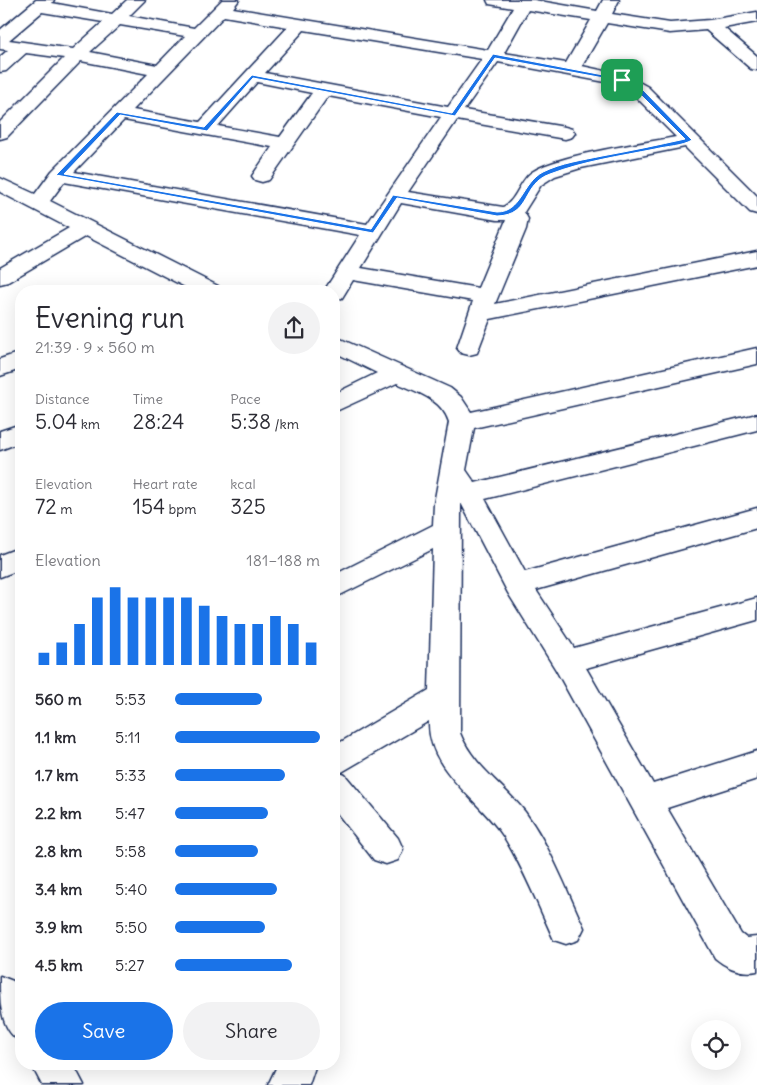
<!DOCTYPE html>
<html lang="en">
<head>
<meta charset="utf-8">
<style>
  body { margin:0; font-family:Delius,sans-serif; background:#f2f2f3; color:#2b2b33; height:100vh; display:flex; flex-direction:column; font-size:19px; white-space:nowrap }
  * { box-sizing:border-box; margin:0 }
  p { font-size:16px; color:#7c7c81 }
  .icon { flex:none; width:28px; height:28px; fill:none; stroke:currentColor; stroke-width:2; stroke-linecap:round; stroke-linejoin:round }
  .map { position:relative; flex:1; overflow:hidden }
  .sheet { position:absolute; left:15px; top:285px; width:325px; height:785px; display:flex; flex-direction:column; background:#fff; border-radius:20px; box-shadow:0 5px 20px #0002 }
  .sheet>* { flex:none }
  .controls { position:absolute; left:691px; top:1020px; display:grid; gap:10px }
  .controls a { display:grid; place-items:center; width:50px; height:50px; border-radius:50%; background:#fff; box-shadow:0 5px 20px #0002; font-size:25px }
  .pin { position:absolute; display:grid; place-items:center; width:42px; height:42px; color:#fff; margin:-21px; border-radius:10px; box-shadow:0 2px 8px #0006 }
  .round { display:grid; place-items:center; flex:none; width:52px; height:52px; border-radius:26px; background:#f2f2f3 }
  .headline { display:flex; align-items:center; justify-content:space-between; height:85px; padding:0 20px }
  h1 { font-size:28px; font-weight:600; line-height:38px }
  .stats { display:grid; grid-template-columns:repeat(3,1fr); gap:8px; height:85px; padding:5px 20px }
  .stats div { display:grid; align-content:center }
  .stats b { font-size:21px; font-weight:600 }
  .stats small { font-size:14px; font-weight:400 }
  .stats p { font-size:14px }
  .chart { height:140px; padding:10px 20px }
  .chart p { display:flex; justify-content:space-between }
  .chart svg { width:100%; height:90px; margin-top:5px; stroke:#1a73e8; stroke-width:6 }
  .primary-button { display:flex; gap:10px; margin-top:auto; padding:10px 20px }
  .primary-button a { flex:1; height:58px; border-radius:30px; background:#1a73e8; color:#fff; font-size:20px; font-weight:600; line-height:58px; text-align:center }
  .primary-button a+a { background:#f2f2f3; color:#2b2b33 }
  ul { padding:0 20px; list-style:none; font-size:16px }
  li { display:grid; grid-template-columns:80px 60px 1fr; align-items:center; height:38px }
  li i { height:12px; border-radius:6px; background:#1a73e8 }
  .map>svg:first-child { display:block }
</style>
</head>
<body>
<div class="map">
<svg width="757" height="1085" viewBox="0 0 757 1085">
  <rect width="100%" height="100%" fill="#fff"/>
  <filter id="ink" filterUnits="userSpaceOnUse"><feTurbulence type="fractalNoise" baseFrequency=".02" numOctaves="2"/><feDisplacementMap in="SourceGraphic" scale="10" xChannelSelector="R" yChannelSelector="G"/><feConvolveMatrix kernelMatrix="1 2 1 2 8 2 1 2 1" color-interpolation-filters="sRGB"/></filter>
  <g filter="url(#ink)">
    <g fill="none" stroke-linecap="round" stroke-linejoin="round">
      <!-- minor casing -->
      <g stroke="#1b2f5e" stroke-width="3">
        <g id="minor">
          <path d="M36,0H54L52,3L112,14L127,0H145L129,16L194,28L222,0H239L233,8L488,50L513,8L489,4L487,0H534L597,11L603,0H619L612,14L670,23L710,20L757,12V22L724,28L757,56V70L751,69L706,30L670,33L607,23L582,66L628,76L648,87L757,196V214L750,212L685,147L581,168L555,176L541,185L524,212L528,219L526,229L495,304L757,251V265L490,319L477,353L469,355L461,353L457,348L473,301L353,280L342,298L334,300V291H324L360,235L64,182L50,201L218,286L221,291H193L86,236L8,282L0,284V268L69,228L0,192V178L35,194L52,171L148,74L81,61L7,137L0,139V122L64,58L26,53L6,71L0,72V57L8,50L0,49V30ZM528,10L591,20L566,63L504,53ZM42,12L103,22L73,49L9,40ZM224,16L288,27L200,122L133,110ZM120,25L185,36L157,65L90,52ZM304,30L482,59L448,107L265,73ZM498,62L616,84L634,95L676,137C640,144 560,154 532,172C519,181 517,200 503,207L408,192L457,120L565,139L572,137L575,133L572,129L565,127L464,110ZM257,82L312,93L280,137L218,126ZM328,96L441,117L367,224L74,172L124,120L272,147L252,176L255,180L262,182L269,180ZM401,203L497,220H506L478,288L361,268Z"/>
          <path d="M334,336L450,388L461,397L471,412L757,348V364L474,428L466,470L475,483L757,414V430L485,499L525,572L757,508V528L536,590L574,648L757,598V620L586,668L653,784L757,751V779L667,808L741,934L746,938L757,937V971C742,974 727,968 715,958L556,670L508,593L461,503L460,733C473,766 504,785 525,812C550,846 566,889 584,928L578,940L566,944L554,940C538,905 524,869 504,837C480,799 427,771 429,721L340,773L345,775L398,838L403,849L398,860L386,864L374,860L334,809V746L429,690L433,549L334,598V575L433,525L434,504L449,422C442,399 417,392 397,383L334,412V394L377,373L334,352Z"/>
          <polygon points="21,352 21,369 0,376 0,359"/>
          <polygon points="21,424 21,442 0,450 0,431"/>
          <polygon points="21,547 21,569 0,577 0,555"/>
          <path d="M0,976L13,981L21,993V1042C0,1030 0,1004 0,976Z"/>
          <polygon points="31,1064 73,1064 84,1085 42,1085"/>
          <polygon points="278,1064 316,1064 309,1085 268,1085"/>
        </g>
      </g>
      <!-- minor -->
      <use href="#minor" fill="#fff" fill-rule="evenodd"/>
    </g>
  </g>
  <!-- route -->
  <path fill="#1a73e8" stroke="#fff" fill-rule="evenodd" d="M493,54L624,79L643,90L692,140C682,146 667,146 655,149C620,156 584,161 550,174C521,184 532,215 497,216L397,198L373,233L56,175L117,112L204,127L252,75L452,113ZM495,58L620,81L639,93L685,139C658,145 630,151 602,156C583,160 561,163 543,172C522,183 522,212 497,212L393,195L371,229L64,174L120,115L207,131L253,78L455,116Z"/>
</svg>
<div class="controls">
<a><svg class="icon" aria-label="locate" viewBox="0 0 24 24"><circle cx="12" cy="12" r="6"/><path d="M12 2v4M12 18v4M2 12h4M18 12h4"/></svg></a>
</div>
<div class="pin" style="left:622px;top:80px;background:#1e9e55"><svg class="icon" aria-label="arrive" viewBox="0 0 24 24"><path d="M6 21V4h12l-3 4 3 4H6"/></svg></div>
<section class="sheet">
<div class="headline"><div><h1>Evening run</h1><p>21:39 · 9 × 560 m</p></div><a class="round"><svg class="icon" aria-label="share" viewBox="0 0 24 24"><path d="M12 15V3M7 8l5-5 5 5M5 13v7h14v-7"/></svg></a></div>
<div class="stats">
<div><p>Distance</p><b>5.04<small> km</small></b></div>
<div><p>Time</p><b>28:24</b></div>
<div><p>Pace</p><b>5:38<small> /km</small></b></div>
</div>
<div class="stats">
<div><p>Elevation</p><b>72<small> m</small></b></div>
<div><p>Heart rate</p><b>154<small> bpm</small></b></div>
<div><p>kcal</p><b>325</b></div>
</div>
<div class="chart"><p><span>Elevation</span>181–188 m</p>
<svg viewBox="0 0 160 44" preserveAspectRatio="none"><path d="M5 44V38M15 44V33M25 44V24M35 44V11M45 44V6M55 44V11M65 44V11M75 44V11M85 44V11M95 44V15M105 44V20M115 44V24M125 44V24M135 44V20M145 44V24M155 44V33"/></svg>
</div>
<ul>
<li><b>560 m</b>5:53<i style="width:60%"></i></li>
<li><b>1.1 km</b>5:11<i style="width:100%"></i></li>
<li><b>1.7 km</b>5:33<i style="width:76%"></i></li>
<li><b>2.2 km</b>5:47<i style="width:64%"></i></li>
<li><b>2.8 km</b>5:58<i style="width:57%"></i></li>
<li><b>3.4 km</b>5:40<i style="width:70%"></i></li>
<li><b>3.9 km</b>5:50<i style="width:62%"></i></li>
<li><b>4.5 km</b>5:27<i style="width:81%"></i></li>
</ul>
<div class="primary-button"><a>Save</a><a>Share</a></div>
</section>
</div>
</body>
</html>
